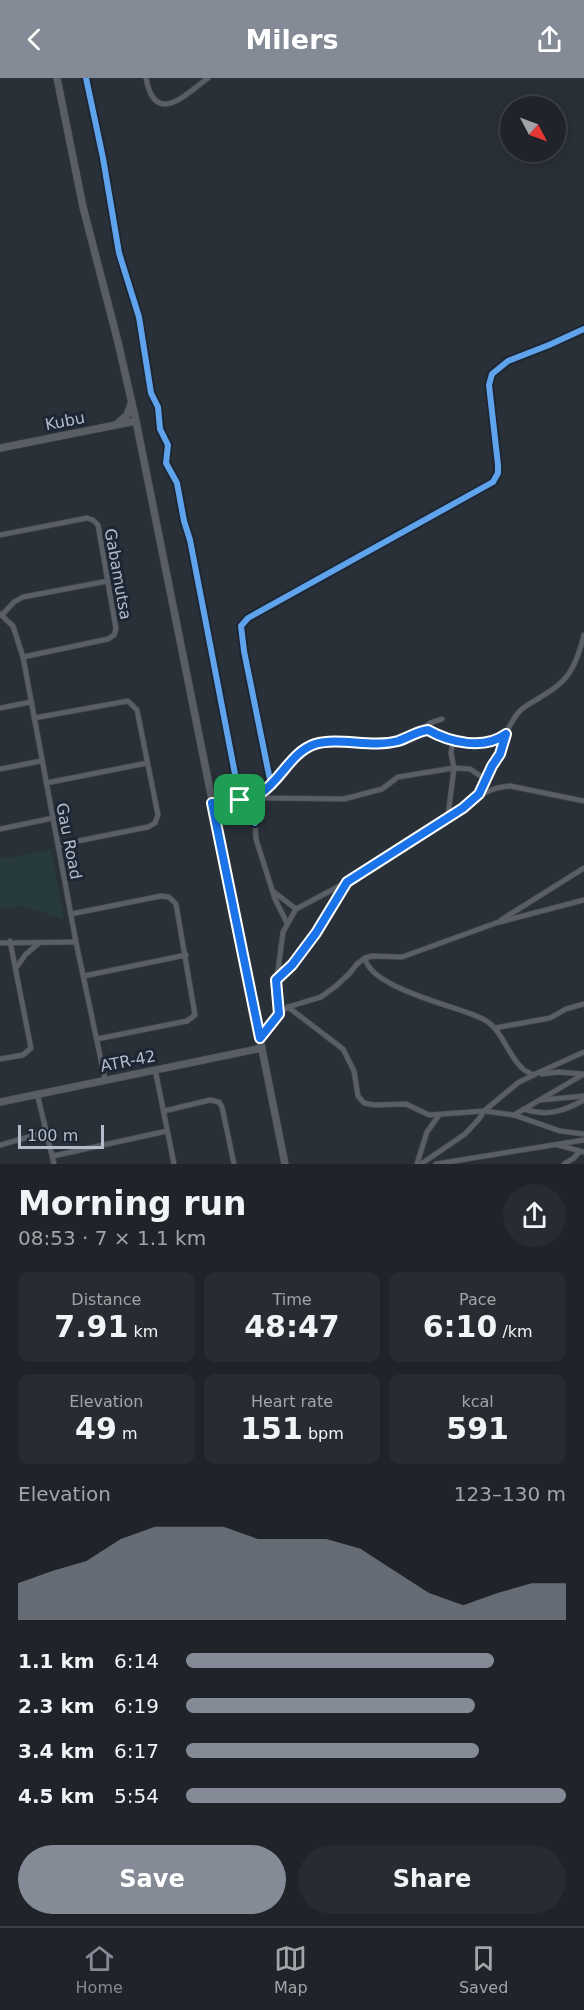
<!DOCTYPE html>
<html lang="en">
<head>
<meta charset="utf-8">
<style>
  body { margin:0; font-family:"DejaVu Sans",sans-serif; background:#282c32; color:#f1f3f6; height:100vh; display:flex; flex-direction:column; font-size:22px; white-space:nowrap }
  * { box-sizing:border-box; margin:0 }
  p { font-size:20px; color:#a2a4a8 }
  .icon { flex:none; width:33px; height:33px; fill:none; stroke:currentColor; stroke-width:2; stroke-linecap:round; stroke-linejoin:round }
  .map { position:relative; height:1086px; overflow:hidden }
  .drawer { display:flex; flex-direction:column; background:#20242a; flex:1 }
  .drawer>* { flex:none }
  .needle { width:39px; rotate:131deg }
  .buttons { position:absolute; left:500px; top:18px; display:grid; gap:12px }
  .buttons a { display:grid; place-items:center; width:66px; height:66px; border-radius:50%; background:#20242a; box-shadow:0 3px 15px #0003,0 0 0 2px #3d4147; font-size:30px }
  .scale { position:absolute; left:18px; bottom:15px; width:86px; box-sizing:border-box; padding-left:6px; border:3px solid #b4bcc9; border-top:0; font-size:16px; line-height:21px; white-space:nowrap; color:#b4bcc9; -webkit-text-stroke:4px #1d2633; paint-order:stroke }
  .pin { position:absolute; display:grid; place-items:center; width:51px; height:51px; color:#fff; margin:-26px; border-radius:12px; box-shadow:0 3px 9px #0006 }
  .round { display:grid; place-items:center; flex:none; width:63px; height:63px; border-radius:32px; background:#282c32 }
  .head { display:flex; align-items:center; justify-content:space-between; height:102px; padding:0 18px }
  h1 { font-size:33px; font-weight:600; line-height:45px }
  .stats { display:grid; grid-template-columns:repeat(3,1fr); gap:9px; height:102px; padding:6px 18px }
  .stats div { display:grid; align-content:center; border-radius:12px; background:#282c32; text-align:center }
  .stats b { font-size:30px; font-weight:600 }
  .stats small { font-size:16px; font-weight:400 }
  .stats p { font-size:16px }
  .chart { height:168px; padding:12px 18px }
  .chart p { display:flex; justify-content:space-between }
  .chart svg { width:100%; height:108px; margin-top:6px; fill:#848b96; opacity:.7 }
  .button { display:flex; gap:12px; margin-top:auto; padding:12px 18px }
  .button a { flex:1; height:69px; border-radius:36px; background:#848b96; color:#fff; font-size:24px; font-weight:600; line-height:69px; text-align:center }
  .button a+a { background:#282c32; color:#f1f3f6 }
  ul { padding:0 18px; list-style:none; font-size:20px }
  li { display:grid; grid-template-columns:96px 72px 1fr; align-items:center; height:45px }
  li i { height:15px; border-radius:8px; background:#848b96 }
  header { display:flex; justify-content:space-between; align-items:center; height:78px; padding:0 18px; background:#848b96; color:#fff; font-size:27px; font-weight:600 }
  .tab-bar { display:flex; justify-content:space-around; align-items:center; height:84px; border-top:2px solid #3d4147; background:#20242a; font-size:16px; color:#a2a4a8 }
  .tab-bar a { display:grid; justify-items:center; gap:3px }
  .tab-bar .current { color:#848b96 }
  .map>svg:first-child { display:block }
</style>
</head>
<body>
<header><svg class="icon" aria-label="back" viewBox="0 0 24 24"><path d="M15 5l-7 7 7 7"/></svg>Milers<svg class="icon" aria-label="share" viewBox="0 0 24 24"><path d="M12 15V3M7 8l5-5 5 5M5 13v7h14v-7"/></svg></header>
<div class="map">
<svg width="584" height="1086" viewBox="0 0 584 1086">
  <rect width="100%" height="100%" fill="#2a3038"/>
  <!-- green -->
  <polygon fill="#273a3e" points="51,772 64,841 23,828 0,831 0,781"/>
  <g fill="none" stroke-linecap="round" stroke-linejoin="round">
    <!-- street casing -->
    <g stroke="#484c53" stroke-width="6">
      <g id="street">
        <polyline points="86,0 103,80 119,175 139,239 151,315 158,329 160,351 168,367 166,385 177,405 184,443 190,462 240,722 255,745"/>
        <path d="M146,0C155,49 185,17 208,0"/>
        <polyline points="0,457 87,440 93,442 98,447 116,551 114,557 108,561 23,579"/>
        <polyline points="0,536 13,548 23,579 76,864 105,1001"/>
        <polyline points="2,537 14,524 23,519 108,503"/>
        <polyline points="0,630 31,624"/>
        <polyline points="34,640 128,623 137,632 158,737 155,745 148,749 58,767"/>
        <polyline points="420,653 430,645 442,641"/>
        <polyline points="0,691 41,683"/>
        <polyline points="46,705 147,685"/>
        <polyline points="269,709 270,702 244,573 241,548 248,540 493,404 498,395 498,387 489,307 492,296 508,283 549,267 584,251"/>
        <path d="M479,716C487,695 503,677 506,655"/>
        <path d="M212,725C227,726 249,724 261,716C281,702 290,675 315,667C335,660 365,667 388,664C399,663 419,651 427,652C431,653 435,656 439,658C455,663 482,670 498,662C511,654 511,637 526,628C564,605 573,601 584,557"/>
        <polyline points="448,738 454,690 470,691 485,701"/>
        <polyline points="0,751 53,740"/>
        <polyline points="274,814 296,831"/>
        <polyline points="71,836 161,818 169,819 176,826 195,937 187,943 97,961"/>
        <polyline points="501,842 584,790"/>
        <polyline points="287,845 275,821 256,761 255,745 260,717 265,720 344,721 382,711 398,699 454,690 451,675 453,662"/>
        <polyline points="0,865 76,864"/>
        <path d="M365,880C370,910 456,928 481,940C502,949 506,975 522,990C525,993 530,995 533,997L584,974"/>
        <polyline points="16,890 25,877 39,865"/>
        <polyline points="84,898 186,877"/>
        <path d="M277,901C305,874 325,840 346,807"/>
        <polyline points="288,929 343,971 354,993 358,1018 364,1025 374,1027 406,1026 429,1037 484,1033 514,1037 560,1053 584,1056"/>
        <polyline points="279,936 288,929 321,919 336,908 349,896 357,886 365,880 372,878 402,879 496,845 584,822"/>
        <polyline points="495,950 550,940 566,931 584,926"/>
        <path d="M260,960L279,936L276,908L283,854L296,831L347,804L463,730C480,718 487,710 510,708L584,723"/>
        <polyline points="0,981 23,977 31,970 10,863"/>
        <polyline points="155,991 174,1086"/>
        <polyline points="542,996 558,994 584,996"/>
        <polyline points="37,1015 54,1086"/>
        <polyline points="541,1022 584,1018"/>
        <path d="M524,1031C547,1039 564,1033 584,1022"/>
        <polyline points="164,1033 210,1022 219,1024 222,1029 234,1086"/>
        <polyline points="514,1037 584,996"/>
        <polyline points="0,1067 46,1054"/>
        <polyline points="558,1067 584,1074"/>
        <polyline points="53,1078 167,1053"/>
        <polyline points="417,1086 427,1054 439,1037"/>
        <polyline points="421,1086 465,1056 479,1041 484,1033 519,1004 534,997"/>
        <polyline points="436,1086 584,1062"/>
        <polyline points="564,1086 574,1080 580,1073"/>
      </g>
    </g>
    <!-- secondary casing -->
    <g stroke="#484c53" stroke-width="8">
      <g id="secondary">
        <polyline points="57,0 83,129 118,264 136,343 285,1086"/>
        <polyline points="117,346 127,337 131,326"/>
        <polyline points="0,370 136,343"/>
        <polyline points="0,1024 262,970"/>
      </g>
    </g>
    <!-- street -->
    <use href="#street" stroke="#5a5e66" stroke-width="4.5"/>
    <!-- secondary -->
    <use href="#secondary" stroke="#595d64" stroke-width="7"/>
    <!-- cycleway casing -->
    <g stroke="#1d2633" stroke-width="10">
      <g id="cycleway">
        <polyline points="86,0 103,80 119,175 139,239 151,315 158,329 160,351 168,367 166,385 177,405 184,443 190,462 240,722 255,745"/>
        <polyline points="269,709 270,702 244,573 241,548 248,540 493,404 498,395 498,387 489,307 492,296 508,283 549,267 584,251"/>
      </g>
    </g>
    <!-- cycleway -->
    <use href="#cycleway" stroke="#60a3ed" stroke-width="6"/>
  </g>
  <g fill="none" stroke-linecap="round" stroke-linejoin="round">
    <!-- route casing -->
    <g stroke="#fff" stroke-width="12">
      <path id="route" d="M428,652C451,665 484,672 506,656L500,676L492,688L479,716L463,730L347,804L316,855L292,887L276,902L279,936L260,960L212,725C226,726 249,724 261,715C281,702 291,674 315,666C340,659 371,670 398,663C408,660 417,653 428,652Z"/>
    </g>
    <!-- route -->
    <use href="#route" stroke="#1a73e8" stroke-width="8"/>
  </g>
  <g text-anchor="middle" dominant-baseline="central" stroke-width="6" stroke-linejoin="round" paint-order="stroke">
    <!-- street labels -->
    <g font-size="16" fill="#b4bcc9" stroke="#1d2633">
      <text transform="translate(65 343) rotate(-11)">Kubu</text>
      <text transform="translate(118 496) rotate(80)">Gabamutsa</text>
      <text transform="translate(69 763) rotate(79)">Gau Road</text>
      <text transform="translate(128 983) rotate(-11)">ATR-42</text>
    </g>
  </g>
</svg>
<div class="buttons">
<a><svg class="needle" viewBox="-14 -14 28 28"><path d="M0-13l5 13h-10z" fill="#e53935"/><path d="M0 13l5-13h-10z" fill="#a2a4a8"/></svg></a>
</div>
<div class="scale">100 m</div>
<div class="pin" style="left:240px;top:722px;background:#1e9e55"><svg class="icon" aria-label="arrive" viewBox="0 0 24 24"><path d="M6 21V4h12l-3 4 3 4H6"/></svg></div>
</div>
<section class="drawer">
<div class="head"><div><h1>Morning run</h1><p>08:53 · 7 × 1.1 km</p></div><a class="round"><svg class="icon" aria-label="share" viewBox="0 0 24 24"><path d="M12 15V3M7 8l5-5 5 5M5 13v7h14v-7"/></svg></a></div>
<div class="stats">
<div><p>Distance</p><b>7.91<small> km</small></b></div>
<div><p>Time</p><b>48:47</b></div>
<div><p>Pace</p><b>6:10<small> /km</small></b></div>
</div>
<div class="stats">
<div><p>Elevation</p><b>49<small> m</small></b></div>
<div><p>Heart rate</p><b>151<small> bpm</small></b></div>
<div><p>kcal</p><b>591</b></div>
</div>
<div class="chart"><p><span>Elevation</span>123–130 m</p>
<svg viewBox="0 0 160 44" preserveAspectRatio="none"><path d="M0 44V29L10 24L20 20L30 11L40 6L50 6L60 6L70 11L80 11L90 11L100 15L110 24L120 33L130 38L140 33L150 29L160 29V44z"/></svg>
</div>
<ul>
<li><b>1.1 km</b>6:14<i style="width:81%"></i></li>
<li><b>2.3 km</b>6:19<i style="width:76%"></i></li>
<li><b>3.4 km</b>6:17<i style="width:77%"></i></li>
<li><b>4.5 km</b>5:54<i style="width:100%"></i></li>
</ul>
<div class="button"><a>Save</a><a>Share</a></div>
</section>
<nav class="tab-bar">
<a class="current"><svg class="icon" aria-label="home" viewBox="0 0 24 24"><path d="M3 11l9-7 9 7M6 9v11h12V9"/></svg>Home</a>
<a><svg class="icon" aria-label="map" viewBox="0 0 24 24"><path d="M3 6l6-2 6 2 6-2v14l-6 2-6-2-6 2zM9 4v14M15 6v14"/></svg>Map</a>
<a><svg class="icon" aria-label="saved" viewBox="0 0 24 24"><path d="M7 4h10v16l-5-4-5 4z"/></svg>Saved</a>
</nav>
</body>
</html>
